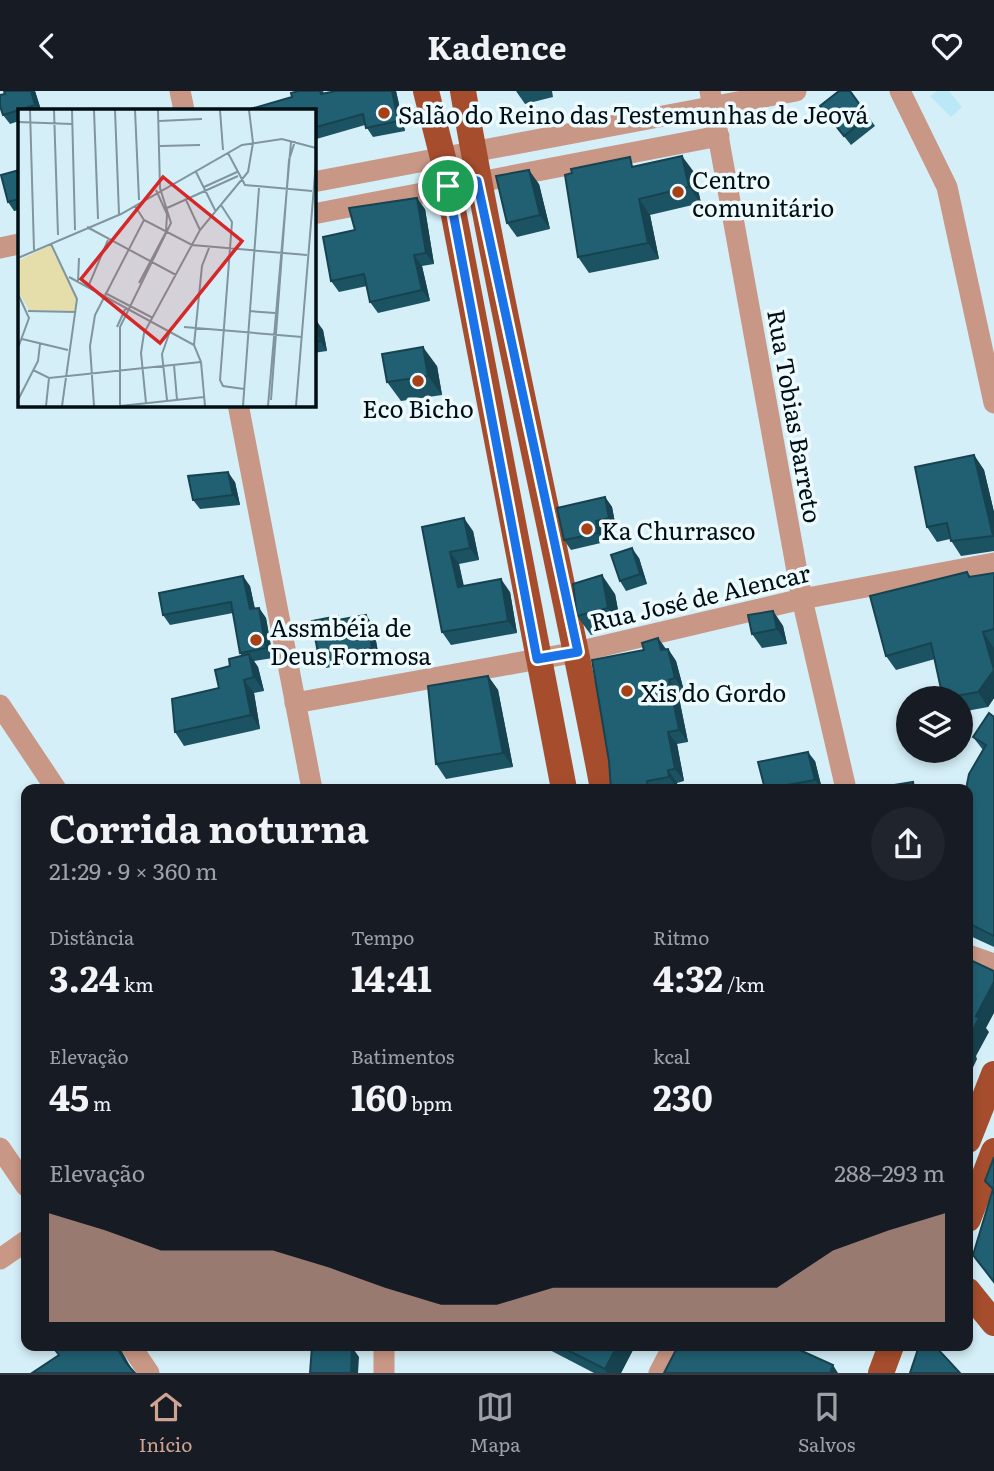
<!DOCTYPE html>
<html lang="pt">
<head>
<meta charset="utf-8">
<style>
  body { margin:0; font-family:Literata,serif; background:#20242c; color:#f1f3f6; height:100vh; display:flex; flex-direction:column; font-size:26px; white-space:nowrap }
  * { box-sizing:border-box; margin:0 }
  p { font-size:23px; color:#9ea1a6 }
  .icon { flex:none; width:38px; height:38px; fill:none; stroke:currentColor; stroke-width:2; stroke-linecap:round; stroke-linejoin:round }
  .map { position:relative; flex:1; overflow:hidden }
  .side { position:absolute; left:21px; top:693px; width:952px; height:567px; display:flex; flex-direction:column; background:#171b24; border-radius:14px; box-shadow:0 4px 10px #0003 }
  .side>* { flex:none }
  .controls { position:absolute; left:896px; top:595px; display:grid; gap:14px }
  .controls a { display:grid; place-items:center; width:77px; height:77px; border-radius:50%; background:#171b24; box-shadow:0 4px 10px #0003; font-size:35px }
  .pin { position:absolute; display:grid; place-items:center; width:60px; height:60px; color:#fff; margin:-30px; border:4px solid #fff; border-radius:50%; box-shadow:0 2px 7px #0007 }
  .round { display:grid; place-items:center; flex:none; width:74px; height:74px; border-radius:37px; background:#20242c }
  .headline { display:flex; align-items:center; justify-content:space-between; height:119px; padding:0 28px }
  h1 { font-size:38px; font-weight:700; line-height:52px }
  .figures { display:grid; grid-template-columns:repeat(3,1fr); gap:10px; height:119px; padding:7px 28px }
  .figures div { display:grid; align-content:center }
  .figures b { font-size:35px; font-weight:700 }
  .figures small { font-size:19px; font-weight:400 }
  .figures p { font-size:19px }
  .chart { height:196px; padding:14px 28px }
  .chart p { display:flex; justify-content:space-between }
  .chart svg { width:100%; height:126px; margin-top:7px; fill:#cfa391; opacity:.7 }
  header { display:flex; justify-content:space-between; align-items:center; height:91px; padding:0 28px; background:#171b24; font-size:32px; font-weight:700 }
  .menu { display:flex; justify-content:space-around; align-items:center; height:98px; border-top:2px solid #363941; background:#171b24; font-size:19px; color:#9ea1a6 }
  .menu a { display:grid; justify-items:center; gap:4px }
  .menu .selected { color:#cfa391 }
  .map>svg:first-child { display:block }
</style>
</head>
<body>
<header><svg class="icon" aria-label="back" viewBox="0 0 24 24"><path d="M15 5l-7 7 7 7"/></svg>Kadence<svg class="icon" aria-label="heart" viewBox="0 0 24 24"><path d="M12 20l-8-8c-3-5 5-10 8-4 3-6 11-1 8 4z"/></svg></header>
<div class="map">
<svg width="994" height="1282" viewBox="0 0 994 1282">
  <rect width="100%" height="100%" fill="#d5eff8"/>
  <!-- built -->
  <polygon fill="#bae8f7" points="937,0 949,0 962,16 951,26 930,5"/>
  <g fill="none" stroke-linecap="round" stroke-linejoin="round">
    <!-- minor -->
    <g stroke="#c99785" stroke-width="21">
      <polyline points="180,0 184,19"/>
      <polyline points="710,0 802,508 846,698"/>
      <polyline points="900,0 947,96 994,312"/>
      <polyline points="313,91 796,0"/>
      <polyline points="313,123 719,45"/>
      <polyline points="0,157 19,153"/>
      <polyline points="238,313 312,698"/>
      <polyline points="295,612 577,561 802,508 994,472"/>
      <polyline points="0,614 56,698"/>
      <polyline points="968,864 994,873"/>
      <polyline points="0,1057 26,1095"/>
      <polyline points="0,1168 26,1150"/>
      <polyline points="131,1255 149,1282"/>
      <polyline points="384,1282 384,1255"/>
      <polyline points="659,1282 673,1255"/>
    </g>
    <!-- major -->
    <g stroke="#a54d2d" stroke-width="26">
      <polyline points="426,0 443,67 564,698"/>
      <path d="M463,0C503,234 559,465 603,698"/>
      <polyline points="968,1049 994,983"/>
      <polyline points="968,1128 994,1060"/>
      <polyline points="968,1200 994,1232"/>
      <polyline points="881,1282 891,1255"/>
    </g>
  </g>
  <!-- wall -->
  <g fill="#1c5362">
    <polygon points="4,0 35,0 41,19 19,19 19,30 10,33 3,24 5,3"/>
    <polygon points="299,0 323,0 324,2 336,0 396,0 405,40 373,46 365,34 313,49 313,19 292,6"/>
    <polygon points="516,0 552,0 553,6 525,13"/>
    <polygon points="850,0 875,35 851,54 820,15"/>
    <polygon points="636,75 694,81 701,112 650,124 659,168 589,182 578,166"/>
    <polygon points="19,79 19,119 14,120 8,111"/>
    <polygon points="539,93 550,138 517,146 507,132"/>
    <polygon points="425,118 434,173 422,175 430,210 378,222 370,211 367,195 339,201 331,190 355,139"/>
    <polygon points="313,230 323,239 327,260 313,262"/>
    <polygon points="437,275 442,304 401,310 387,291"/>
    <polygon points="974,364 984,379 994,421 994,460 961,465 950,448 937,451 927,436"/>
    <polygon points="235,391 240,414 200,418 193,409"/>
    <polygon points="605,406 612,416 616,437 603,439 605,451 571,459 564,449"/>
    <polygon points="422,436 473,440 479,469 459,473 464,495 510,501 517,542 451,554 442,541"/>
    <polygon points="639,467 647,493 626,500 620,490"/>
    <polygon points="967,481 971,486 994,482 994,607 988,616 961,621 961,607 948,607 935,568 896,579 886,565"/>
    <polygon points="250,495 255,518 259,517 266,527 273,567 254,570 258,576 264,600 254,602 260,638 184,655 175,641 219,597 230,575 241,564 240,562 233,522 170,534 163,524"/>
    <polygon points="615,503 621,535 591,544 577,525"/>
    <polygon points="773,520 783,535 787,553 762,557 752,543"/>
    <polygon points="341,529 373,534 379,566 326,577 319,567"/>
    <polygon points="658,547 666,558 668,558 676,570 684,600 678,602 688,651 677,653 684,690 677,692 678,698 611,698 644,559"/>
    <polygon points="488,585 498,599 513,676 446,688 436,673"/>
    <polygon points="994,626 994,856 968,844 968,698 983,659 973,646"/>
    <polygon points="815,670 822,698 765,698"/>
    <polygon points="542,1255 635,1255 621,1282 594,1282"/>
  </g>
  <!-- shaded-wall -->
  <g fill="#174350">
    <polygon points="31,0 35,0 41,19 39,19 35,14"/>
    <polygon points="392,0 396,0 405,40 398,30"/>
    <polygon points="682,65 694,81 701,112 689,96"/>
    <polygon points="529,79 539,93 550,138 540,124"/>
    <polygon points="417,107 425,118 434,173 426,162"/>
    <polygon points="639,108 650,124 659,168 648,152"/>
    <polygon points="414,164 422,175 430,210 422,199"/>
    <polygon points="316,229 323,239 327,260 320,250"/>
    <polygon points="423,256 437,275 442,304 428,285"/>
    <polygon points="974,364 984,379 994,421 994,446"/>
    <polygon points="228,381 235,391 240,414 233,404"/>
    <polygon points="605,406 612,416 616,437 609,427"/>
    <polygon points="464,427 473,440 479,469 470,457"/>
    <polygon points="596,430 603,439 605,451 598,442"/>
    <polygon points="632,457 639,467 647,493 640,483"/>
    <polygon points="450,461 459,473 466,508 458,496"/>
    <polygon points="602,484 615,503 621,535 608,517"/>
    <polygon points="243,485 250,495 257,528 250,518"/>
    <polygon points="501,488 510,501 517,542 508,530"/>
    <polygon points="259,517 266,527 273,567 266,557"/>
    <polygon points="773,520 783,535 787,553 777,538"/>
    <polygon points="366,524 373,534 379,566 372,557"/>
    <polygon points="983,541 994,557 994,607 988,616 978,601"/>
    <polygon points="658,547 667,560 661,559"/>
    <polygon points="668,558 676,570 684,600 675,587"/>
    <polygon points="249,563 258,576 264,600 254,586"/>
    <polygon points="488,585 498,599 513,676 503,662"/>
    <polygon points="244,589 254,602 260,638 251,624"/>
    <polygon points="669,589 678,602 688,651 679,639"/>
    <polygon points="668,641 677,653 684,690 675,678"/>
    <polygon points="808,661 815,670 822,698 815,689"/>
    <polygon points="668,679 677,692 678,698 669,686"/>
    <polygon points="994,891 994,922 986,937 989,941 976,965 977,968 968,987 968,949 976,925"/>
    <polygon points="116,1255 119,1255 134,1282 126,1272"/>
    <polygon points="617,1255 635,1255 621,1282 607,1282 605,1278"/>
    <polygon points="352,1256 359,1266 358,1282 351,1282"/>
    <polygon points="833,1274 838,1282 830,1282"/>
  </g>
  <!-- building -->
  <g fill="#216072" stroke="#174350" stroke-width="2">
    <polygon points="4,0 31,0 35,14 3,24 0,15 0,4 5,3"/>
    <polygon points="299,0 320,0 321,3 336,0 392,0 398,30 366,37 363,23 313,37 313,19 247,19 292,6 291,2"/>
    <polygon points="839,0 850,0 868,25 844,45 820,15"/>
    <polygon points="682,65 689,96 639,108 648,152 578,166 565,84 572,82 571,78 630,66 632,76"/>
    <polygon points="19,79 19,108 8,111 1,84"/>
    <polygon points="529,79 540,124 507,132 496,85"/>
    <polygon points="417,107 426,162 414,164 422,199 370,211 364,183 331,190 323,146 355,139 349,117"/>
    <polygon points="316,229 320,250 313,251 313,230"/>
    <polygon points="423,256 428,285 387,291 382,263"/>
    <polygon points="974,364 993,445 951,450 947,432 927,436 915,376"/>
    <polygon points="228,381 233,404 193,409 188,385"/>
    <polygon points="605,406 609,427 596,430 598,442 564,449 557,417"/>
    <polygon points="464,427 470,457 450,461 458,496 501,488 508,530 442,541 422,436"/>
    <polygon points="632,457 640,483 620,490 611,464"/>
    <polygon points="967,481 969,486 994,482 994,538 983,541 994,579 978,601 943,607 931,552 886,565 870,505"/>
    <polygon points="602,484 608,517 577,525 573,493"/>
    <polygon points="243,485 250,518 259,517 266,557 240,562 231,511 163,524 159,502"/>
    <polygon points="773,520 777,538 752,543 748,524"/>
    <polygon points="366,524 372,557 319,567 312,530 338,525 338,529"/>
    <polygon points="658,547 661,559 668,558 675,587 669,589 679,639 668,641 675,678 668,679 669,686 647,690 648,698 611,698 609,670 592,569 644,559 642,552"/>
    <polygon points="249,563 254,586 244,589 251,624 175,641 172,608 219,597 215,579 230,575 229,568"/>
    <polygon points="488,585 503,662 436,673 428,595"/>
    <polygon points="989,622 994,626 994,845 968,832 968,698 966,698 969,683 986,654 973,646"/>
    <polygon points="808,661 815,689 765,698 758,671"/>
    <polygon points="913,691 914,698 870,698"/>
    <polygon points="968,868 994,880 994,891 976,925 979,927 968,949"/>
    <polygon points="994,1066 994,1191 973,1164 993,1098 985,1090"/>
    <polygon points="52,1255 116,1255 126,1272 135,1282 32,1282 59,1264"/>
    <polygon points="312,1255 352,1256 351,1282 310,1282"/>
    <polygon points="559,1255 617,1255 605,1278"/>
    <polygon points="678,1255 791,1255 833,1274 830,1282 664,1282"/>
    <polygon points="919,1255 935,1255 960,1282 910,1282"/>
  </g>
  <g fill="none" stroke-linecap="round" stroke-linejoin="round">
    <!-- route casing -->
    <g stroke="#fff" stroke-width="14">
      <polygon id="route" points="477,90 578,561 537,568 448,95"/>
    </g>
    <!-- route -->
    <use href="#route" stroke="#1a73e8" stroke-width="9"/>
  </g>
  <!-- markers -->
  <g fill="#a64116" stroke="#edfafe" stroke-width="2.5">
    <circle cx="384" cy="22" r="7"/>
    <circle cx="678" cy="101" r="7"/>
    <circle cx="418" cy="290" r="7"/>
    <circle cx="587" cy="438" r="7"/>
    <circle cx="256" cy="549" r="7"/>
    <circle cx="627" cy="600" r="7"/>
  </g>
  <g text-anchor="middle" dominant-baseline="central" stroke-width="7" stroke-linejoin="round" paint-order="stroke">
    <!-- poi labels -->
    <g font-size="24" fill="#000f15" stroke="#edfafe" text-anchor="start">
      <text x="398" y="22">Salão do Reino das Testemunhas de Jeová</text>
      <text x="692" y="87">Centro<tspan x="692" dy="28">comunitário</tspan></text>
      <text x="418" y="316" text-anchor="middle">Eco Bicho</text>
      <text x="601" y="438">Ka Churrasco</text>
      <text x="270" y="535">Assmbéia de<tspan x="270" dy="28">Deus Formosa</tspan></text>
      <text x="641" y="600">Xis do Gordo</text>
    </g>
    <!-- street labels -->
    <g font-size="24" fill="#000f15" stroke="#edfafe">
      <text transform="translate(796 325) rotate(80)">Rua Tobias Barreto</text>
      <text transform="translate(700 505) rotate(-13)">Rua José de Alencar</text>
    </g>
  </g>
  <!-- overview -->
  <g transform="translate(18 18)">
    <rect width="298" height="298" fill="#d5eff8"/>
    <path d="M32,136L58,188V202L11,201L0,182V152Z" fill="#e5ddaa"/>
    <path fill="none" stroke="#80959d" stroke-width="2" d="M12,1L16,141M36,1L40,126M54,1L57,121M76,1L80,110M97,1L101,105M117,1L121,91M202,1L205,41M141,12L184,10M0,13L54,15M142,37L182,36M210,44L227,76L294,82M178,63L198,103M186,78L219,63M168,91L182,121M203,96L214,113L202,271L205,277L226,280M117,97L126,111L174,136L289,146M149,99L220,67M69,118L158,166M33,135L59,190L44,297M0,149L103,105L224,36L264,30L298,39M51,168L176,236L183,253L187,297M60,173L61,149M121,174L148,123L149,105L138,81M70,178L90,131M87,184L135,209M0,185L11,209L0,239M10,202L58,203M231,202L257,204M99,218L108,198M166,218L284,228M4,230L50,241M176,236L184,157L191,139M156,256L159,291M15,261L31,269L183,253M0,291L20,252L22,235M149,291L144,245L152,222M253,291L271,51L277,32M128,294L123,244L126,224L182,121L230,63L235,34L231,1M102,296V218L153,114L142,79L140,1M28,297L31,269M76,297L72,237L77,206L126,111M102,297L186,288M225,297L241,79M250,297L273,33M278,297L298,53"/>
    <path fill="#d62828" fill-opacity="0.15" stroke="#d62828" stroke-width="3.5" d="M145,68L224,132L142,234L63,170Z"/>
    <rect width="298" height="298" fill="none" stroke="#000f15" stroke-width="3.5"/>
  </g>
</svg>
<div class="controls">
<a><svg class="icon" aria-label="layers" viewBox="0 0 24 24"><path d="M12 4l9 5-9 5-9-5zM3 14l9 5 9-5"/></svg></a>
</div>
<div class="pin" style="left:448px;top:95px;background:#1e9e55"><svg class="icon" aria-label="arrive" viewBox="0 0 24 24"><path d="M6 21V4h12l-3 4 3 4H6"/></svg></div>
<section class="side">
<div class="headline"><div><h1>Corrida noturna</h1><p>21:29 · 9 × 360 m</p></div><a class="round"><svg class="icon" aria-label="share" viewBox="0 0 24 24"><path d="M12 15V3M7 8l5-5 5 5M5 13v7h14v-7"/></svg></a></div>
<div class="figures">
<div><p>Distância</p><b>3.24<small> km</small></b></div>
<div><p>Tempo</p><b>14:41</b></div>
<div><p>Ritmo</p><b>4:32<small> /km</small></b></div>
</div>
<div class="figures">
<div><p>Elevação</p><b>45<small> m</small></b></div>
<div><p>Batimentos</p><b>160<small> bpm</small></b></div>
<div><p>kcal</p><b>230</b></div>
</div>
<div class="chart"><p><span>Elevação</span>288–293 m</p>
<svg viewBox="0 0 160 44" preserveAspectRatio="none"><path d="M0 44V6L10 12L20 19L30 19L40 19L50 25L60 32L70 38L80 38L90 32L100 32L110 32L120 32L130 32L140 19L150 12L160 6V44z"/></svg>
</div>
</section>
</div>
<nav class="menu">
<a class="selected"><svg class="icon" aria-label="home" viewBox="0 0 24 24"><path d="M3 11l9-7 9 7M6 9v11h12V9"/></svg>Início</a>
<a><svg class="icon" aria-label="map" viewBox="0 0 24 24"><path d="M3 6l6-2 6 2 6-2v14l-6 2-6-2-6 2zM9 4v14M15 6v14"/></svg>Mapa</a>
<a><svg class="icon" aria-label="saved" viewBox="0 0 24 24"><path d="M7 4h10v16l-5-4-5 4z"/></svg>Salvos</a>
</nav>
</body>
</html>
